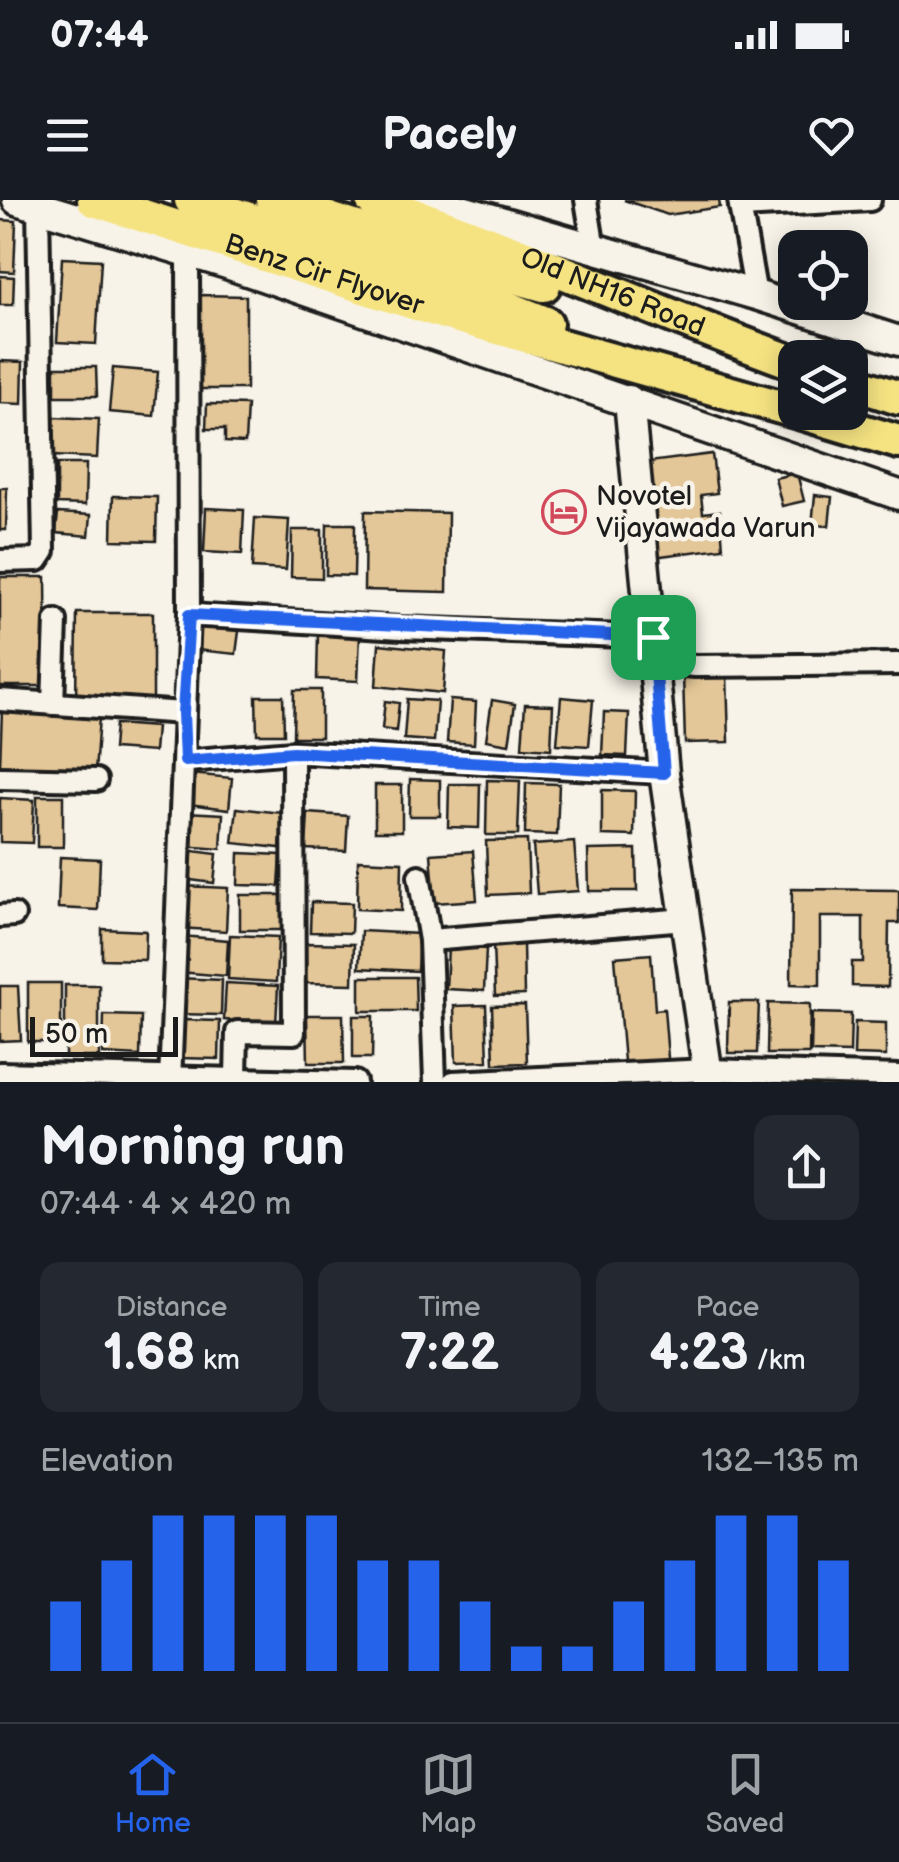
<!DOCTYPE html>
<html lang="en">
<head>
<meta charset="utf-8">
<style>
  body { margin:0; font-family:"Balsamiq Sans",sans-serif; background:#242831; color:#f1f3f6; height:100vh; display:flex; flex-direction:column; font-size:38px; white-space:nowrap }
  * { box-sizing:border-box; margin:0 }
  p { font-size:32px; color:#9ea1a6 }
  .icon { flex:none; width:55px; height:55px; fill:none; stroke:currentColor; stroke-width:2; stroke-linecap:round; stroke-linejoin:round }
  .map { position:relative; height:882px; overflow:hidden }
  .details { display:flex; flex-direction:column; background:#171b24; flex:1 }
  .details>* { flex:none }
  .tools { position:absolute; left:778px; top:30px; display:grid; gap:20px }
  .tools a { display:grid; place-items:center; width:90px; height:90px; border-radius:20px; background:#171b24; box-shadow:0 5px 25px #0003; font-size:50px }
  .scale { position:absolute; left:30px; bottom:25px; width:148px; box-sizing:border-box; padding-left:10px; border:5px solid #1c1c1c; border-top:0; font-size:28px; line-height:35px; white-space:nowrap; color:#1c1c1c; -webkit-text-stroke:8px #f7f3e8; paint-order:stroke }
  .pin { position:absolute; display:grid; place-items:center; width:85px; height:85px; color:#fff; margin:-42px; border-radius:20px; box-shadow:0 5px 15px #0006 }
  .round { display:grid; place-items:center; flex:none; width:105px; height:105px; border-radius:20px; background:#242831 }
  .headline { display:flex; align-items:center; justify-content:space-between; height:170px; padding:0 40px }
  h1 { font-size:55px; font-weight:700; line-height:75px }
  .figures { display:grid; grid-template-columns:repeat(3,1fr); gap:15px; height:170px; padding:10px 40px }
  .figures div { display:grid; align-content:center; border-radius:20px; background:#242831; text-align:center }
  .figures b { font-size:50px; font-weight:700 }
  .figures small { font-size:28px; font-weight:400 }
  .figures p { font-size:28px }
  .chart { height:280px; padding:20px 40px }
  .chart p { display:flex; justify-content:space-between }
  .chart svg { width:100%; height:180px; margin-top:10px; stroke:#2563eb; stroke-width:6 }
  .status { display:flex; justify-content:space-between; align-items:center; height:70px; padding:0 50px; background:#171b24; direction:ltr }
  .status svg { height:28px; fill:currentColor }
  header { display:flex; justify-content:space-between; align-items:center; height:130px; padding:0 40px; background:#171b24; font-size:45px; font-weight:700 }
  .menu { display:flex; justify-content:space-around; align-items:center; height:140px; border-top:2px solid #363941; background:#171b24; font-size:28px; color:#9ea1a6 }
  .menu a { display:grid; justify-items:center; gap:5px }
  .menu .current { color:#2563eb }
  .map>svg:first-child { display:block }
</style>
</head>
<body>
<div class="status"><b>07:44</b><svg viewBox="0 0 49 12"><path d="M0 12V9h3v3zM5 12V6h3v6zM10 12V3h3v9zM15 12V0h3v12zM26 1h20v11H26zM47 4h2v5h-2z"/></svg></div>
<header><svg class="icon" aria-label="menu" viewBox="0 0 24 24"><path d="M4 6h16M4 12h16M4 18h16"/></svg>Pacely<svg class="icon" aria-label="heart" viewBox="0 0 24 24"><path d="M12 20l-8-8c-3-5 5-10 8-4 3-6 11-1 8 4z"/></svg></header>
<div class="map">
<svg width="899" height="882" viewBox="0 0 899 882">
  <rect width="100%" height="100%" fill="#f7f3e8"/>
  <filter id="ink" filterUnits="userSpaceOnUse"><feTurbulence type="fractalNoise" baseFrequency=".01" numOctaves="2"/><feDisplacementMap in="SourceGraphic" scale="20" xChannelSelector="R" yChannelSelector="G"/><feConvolveMatrix kernelMatrix="1 2 1 2 8 2 1 2 1" color-interpolation-filters="sRGB"/></filter>
  <g filter="url(#ink)">
    <!-- building -->
    <g fill="#e4c798" stroke="#1c1c1c" stroke-width="2.5">
      <polygon points="624,0 719,0 720,7 668,15"/>
      <polygon points="0,20 16,21 14,72 0,71"/>
      <polygon points="62,58 101,60 96,144 57,142"/>
      <polygon points="0,76 14,77 13,105 0,105"/>
      <polygon points="197,95 246,96 246,189 197,189"/>
      <polygon points="0,161 23,162 22,204 0,203"/>
      <polygon points="55,167 96,167 97,196 55,196"/>
      <polygon points="113,168 158,172 154,216 109,212"/>
      <polygon points="207,204 247,205 245,243 225,242 225,229 206,229"/>
      <polygon points="54,217 99,219 97,258 52,256"/>
      <polygon points="712,254 717,293 701,295 703,313 720,311 723,348 653,357 641,263"/>
      <polygon points="57,264 86,264 85,305 57,304"/>
      <polygon points="797,273 804,301 782,306 775,278"/>
      <polygon points="0,288 7,288 6,330 0,330"/>
      <polygon points="815,295 832,297 829,326 812,325"/>
      <polygon points="113,296 157,297 156,341 112,340"/>
      <polygon points="206,308 244,310 242,354 204,352"/>
      <polygon points="365,311 448,313 447,392 364,390"/>
      <polygon points="58,313 91,315 89,336 56,333"/>
      <polygon points="255,318 289,320 286,370 252,368"/>
      <polygon points="327,324 355,324 354,376 326,375"/>
      <polygon points="292,330 322,330 322,378 291,377"/>
      <polygon points="0,377 46,377 47,486 0,486"/>
      <polygon points="77,413 153,413 153,503 76,503"/>
      <polygon points="199,426 239,431 236,454 196,450"/>
      <polygon points="318,433 360,434 358,481 317,479"/>
      <polygon points="379,444 446,451 443,493 376,486"/>
      <polygon points="727,474 729,542 685,543 683,475"/>
      <polygon points="294,490 321,490 321,537 293,537"/>
      <polygon points="256,496 283,496 284,534 257,534"/>
      <polygon points="561,497 593,500 589,546 557,544"/>
      <polygon points="407,499 437,501 434,541 404,539"/>
      <polygon points="450,500 476,502 474,544 447,542"/>
      <polygon points="492,500 515,504 509,544 486,540"/>
      <polygon points="385,501 399,503 396,531 382,529"/>
      <polygon points="525,504 553,505 551,549 522,547"/>
      <polygon points="2,509 99,517 95,573 0,566"/>
      <polygon points="604,512 629,513 627,556 602,555"/>
      <polygon points="115,524 156,527 154,552 113,549"/>
      <polygon points="191,574 232,578 229,609 188,604"/>
      <polygon points="410,579 440,580 440,616 409,616"/>
      <polygon points="487,580 520,581 518,635 486,635"/>
      <polygon points="526,583 559,584 557,635 525,634"/>
      <polygon points="449,584 480,584 479,628 448,627"/>
      <rect x="375" y="585" width="27" height="46"/>
      <polygon points="602,590 635,591 634,636 602,635"/>
      <rect x="37" y="596" width="26" height="51"/>
      <polygon points="0,598 34,600 32,643 0,642"/>
      <polygon points="237,608 283,613 280,648 233,643"/>
      <polygon points="185,612 223,614 221,649 183,646"/>
      <polygon points="308,613 348,616 346,651 306,649"/>
      <polygon points="527,640 529,693 488,695 486,641"/>
      <polygon points="574,642 578,691 537,694 533,645"/>
      <polygon points="636,649 637,691 589,691 588,650"/>
      <polygon points="185,650 217,654 214,683 182,679"/>
      <polygon points="473,651 477,700 435,703 431,654"/>
      <polygon points="239,653 281,655 279,686 238,685"/>
      <polygon points="60,657 100,659 98,710 58,708"/>
      <polygon points="358,660 402,662 401,711 357,709"/>
      <polygon points="182,686 228,688 226,731 179,728"/>
      <polygon points="792,689 899,690 899,723 889,723 888,787 852,786 852,762 863,762 863,717 820,717 820,785 791,784"/>
      <rect x="240" y="695" width="44" height="35"/>
      <polygon points="311,702 352,703 351,733 310,732"/>
      <polygon points="102,729 146,731 145,760 102,759"/>
      <polygon points="361,731 419,734 417,771 359,768"/>
      <polygon points="230,735 278,737 276,782 228,779"/>
      <polygon points="181,736 228,740 226,776 179,772"/>
      <polygon points="305,743 354,744 353,784 304,783"/>
      <polygon points="523,743 524,795 495,796 493,744"/>
      <polygon points="448,747 486,749 484,791 446,789"/>
      <polygon points="651,754 655,810 664,809 669,870 625,873 615,757"/>
      <polygon points="360,777 415,777 416,811 360,811"/>
      <polygon points="177,778 222,780 221,815 176,814"/>
      <rect x="28" y="783" width="33" height="59"/>
      <polygon points="226,783 278,786 276,824 224,820"/>
      <rect x="65" y="785" width="34" height="72"/>
      <polygon points="0,786 18,786 21,840 0,841"/>
      <polygon points="729,802 759,802 757,853 728,853"/>
      <polygon points="768,803 810,804 809,854 767,854"/>
      <polygon points="486,805 488,861 456,862 454,806"/>
      <polygon points="525,805 527,863 494,864 492,806"/>
      <polygon points="812,813 851,814 850,853 811,852"/>
      <polygon points="104,815 141,816 140,856 103,854"/>
      <polygon points="307,815 343,815 344,863 308,863"/>
      <polygon points="353,816 373,816 372,858 353,858"/>
      <polygon points="181,820 220,821 219,859 180,858"/>
      <polygon points="855,822 886,823 886,856 854,855"/>
    </g>
    <g fill="none" stroke-linecap="round" stroke-linejoin="round">
      <!-- minor casing -->
      <g stroke="#1c1c1c" stroke-width="28">
        <g id="minor">
          <polyline points="586,0 594,49"/>
          <polyline points="739,0 756,95"/>
          <polyline points="740,7 870,0"/>
          <polyline points="0,361 38,360 44,351 38,6"/>
          <polyline points="189,415 401,428 653,437"/>
          <polyline points="655,462 695,466 899,464"/>
          <polyline points="0,500 183,513"/>
          <polyline points="53,504 56,421"/>
          <polyline points="185,561 293,552 664,573"/>
          <polyline points="0,578 96,580"/>
          <polyline points="419,676 430,740 435,882"/>
          <polyline points="0,716 14,715"/>
          <polyline points="430,740 686,719"/>
          <polyline points="0,873 355,882"/>
          <polyline points="236,877 237,832 294,833 293,552"/>
          <polyline points="170,882 189,415 188,52"/>
          <polyline points="453,882 708,870 899,876"/>
        </g>
      </g>
      <!-- tertiary casing -->
      <g stroke="#1c1c1c" stroke-width="35">
        <g id="tertiary">
          <polyline points="17,0 224,63 899,295"/>
          <polyline points="427,0 756,95 899,141"/>
          <polyline points="629,200 664,573 709,882"/>
        </g>
      </g>
      <!-- primary casing -->
      <g stroke="#1c1c1c" stroke-width="40">
        <g id="primary">
          <path id="s1" d="M94,0L444,113L795,211"/>
          <polyline points="191,0 443,82 546,123"/>
          <polyline points="272,0 457,61 544,85"/>
          <path id="s2" d="M372,0C515,48 653,112 795,163"/>
          <polyline points="850,182 899,198"/>
          <polyline points="799,212 899,242"/>
        </g>
      </g>
      <!-- minor -->
      <use href="#minor" stroke="#f7f3e8" stroke-width="20"/>
      <!-- tertiary -->
      <use href="#tertiary" stroke="#f7f3e8" stroke-width="28"/>
      <!-- primary -->
      <use href="#primary" stroke="#f5e382" stroke-width="32"/>
    </g>
  </g>
  <g fill="none" stroke-linecap="round" stroke-linejoin="round" filter="url(#ink)">
    <!-- route casing -->
    <g stroke="#fff" stroke-width="20">
      <polygon id="route" points="189,415 653,437 664,573 293,552 185,561 183,513"/>
    </g>
    <!-- route -->
    <use href="#route" stroke="#2563eb" stroke-width="12"/>
  </g>
  <!-- icons -->
  <defs>
    <g id="hotel-ring" transform="scale(2.25)"><circle r="9.5" fill="#f7f3e8" stroke="#d1495b" stroke-width="1.5"/><path d="M-6-4.5h1.5V1H6V5H4.5V3h-9V5H-6ZM-4 0a1.8 1.8 0 1 1 3.6 0ZM.5 0V-2.5h3Q6-2.5 6 0Z" fill="#d1495b"/></g>
  </defs>
  <g fill-rule="evenodd">
    <use href="#hotel-ring" x="564" y="312"/>
  </g>
  <g text-anchor="middle" dominant-baseline="central" stroke-width="9" stroke-linejoin="round" paint-order="stroke">
    <!-- street labels -->
    <g font-size="28" fill="#1c1c1c" stroke="#f7f3e8">
      <text stroke="none"><textPath href="#s1" startOffset="242">Benz Cir Flyover</textPath></text>
      <text stroke="none"><textPath href="#s2" startOffset="258">Old NH16 Road</textPath></text>
    </g>
    <!-- poi labels -->
    <g font-size="28" fill="#1c1c1c" stroke="#f7f3e8" text-anchor="start">
      <text x="596" y="296">Novotel<tspan x="596" dy="32">Vijayawada Varun</tspan></text>
    </g>
  </g>
</svg>
<div class="tools">
<a><svg class="icon" aria-label="locate" viewBox="0 0 24 24"><circle cx="12" cy="12" r="6"/><path d="M12 2v4M12 18v4M2 12h4M18 12h4"/></svg></a>
<a><svg class="icon" aria-label="layers" viewBox="0 0 24 24"><path d="M12 4l9 5-9 5-9-5zM3 14l9 5 9-5"/></svg></a>
</div>
<div class="scale">50 m</div>
<div class="pin" style="left:653px;top:437px;background:#1e9e55"><svg class="icon" aria-label="arrive" viewBox="0 0 24 24"><path d="M6 21V4h12l-3 4 3 4H6"/></svg></div>
</div>
<section class="details">
<div class="headline"><div><h1>Morning run</h1><p>07:44 · 4 × 420 m</p></div><a class="round"><svg class="icon" aria-label="share" viewBox="0 0 24 24"><path d="M12 15V3M7 8l5-5 5 5M5 13v7h14v-7"/></svg></a></div>
<div class="figures">
<div><p>Distance</p><b>1.68<small> km</small></b></div>
<div><p>Time</p><b>7:22</b></div>
<div><p>Pace</p><b>4:23<small> /km</small></b></div>
</div>
<div class="chart"><p><span>Elevation</span>132–135 m</p>
<svg viewBox="0 0 160 44" preserveAspectRatio="none"><path d="M5 44V27M15 44V17M25 44V6M35 44V6M45 44V6M55 44V6M65 44V17M75 44V17M85 44V27M95 44V38M105 44V38M115 44V27M125 44V17M135 44V6M145 44V6M155 44V17"/></svg>
</div>
</section>
<nav class="menu">
<a class="current"><svg class="icon" aria-label="home" viewBox="0 0 24 24"><path d="M3 11l9-7 9 7M6 9v11h12V9"/></svg>Home</a>
<a><svg class="icon" aria-label="map" viewBox="0 0 24 24"><path d="M3 6l6-2 6 2 6-2v14l-6 2-6-2-6 2zM9 4v14M15 6v14"/></svg>Map</a>
<a><svg class="icon" aria-label="saved" viewBox="0 0 24 24"><path d="M7 4h10v16l-5-4-5 4z"/></svg>Saved</a>
</nav>
</body>
</html>
